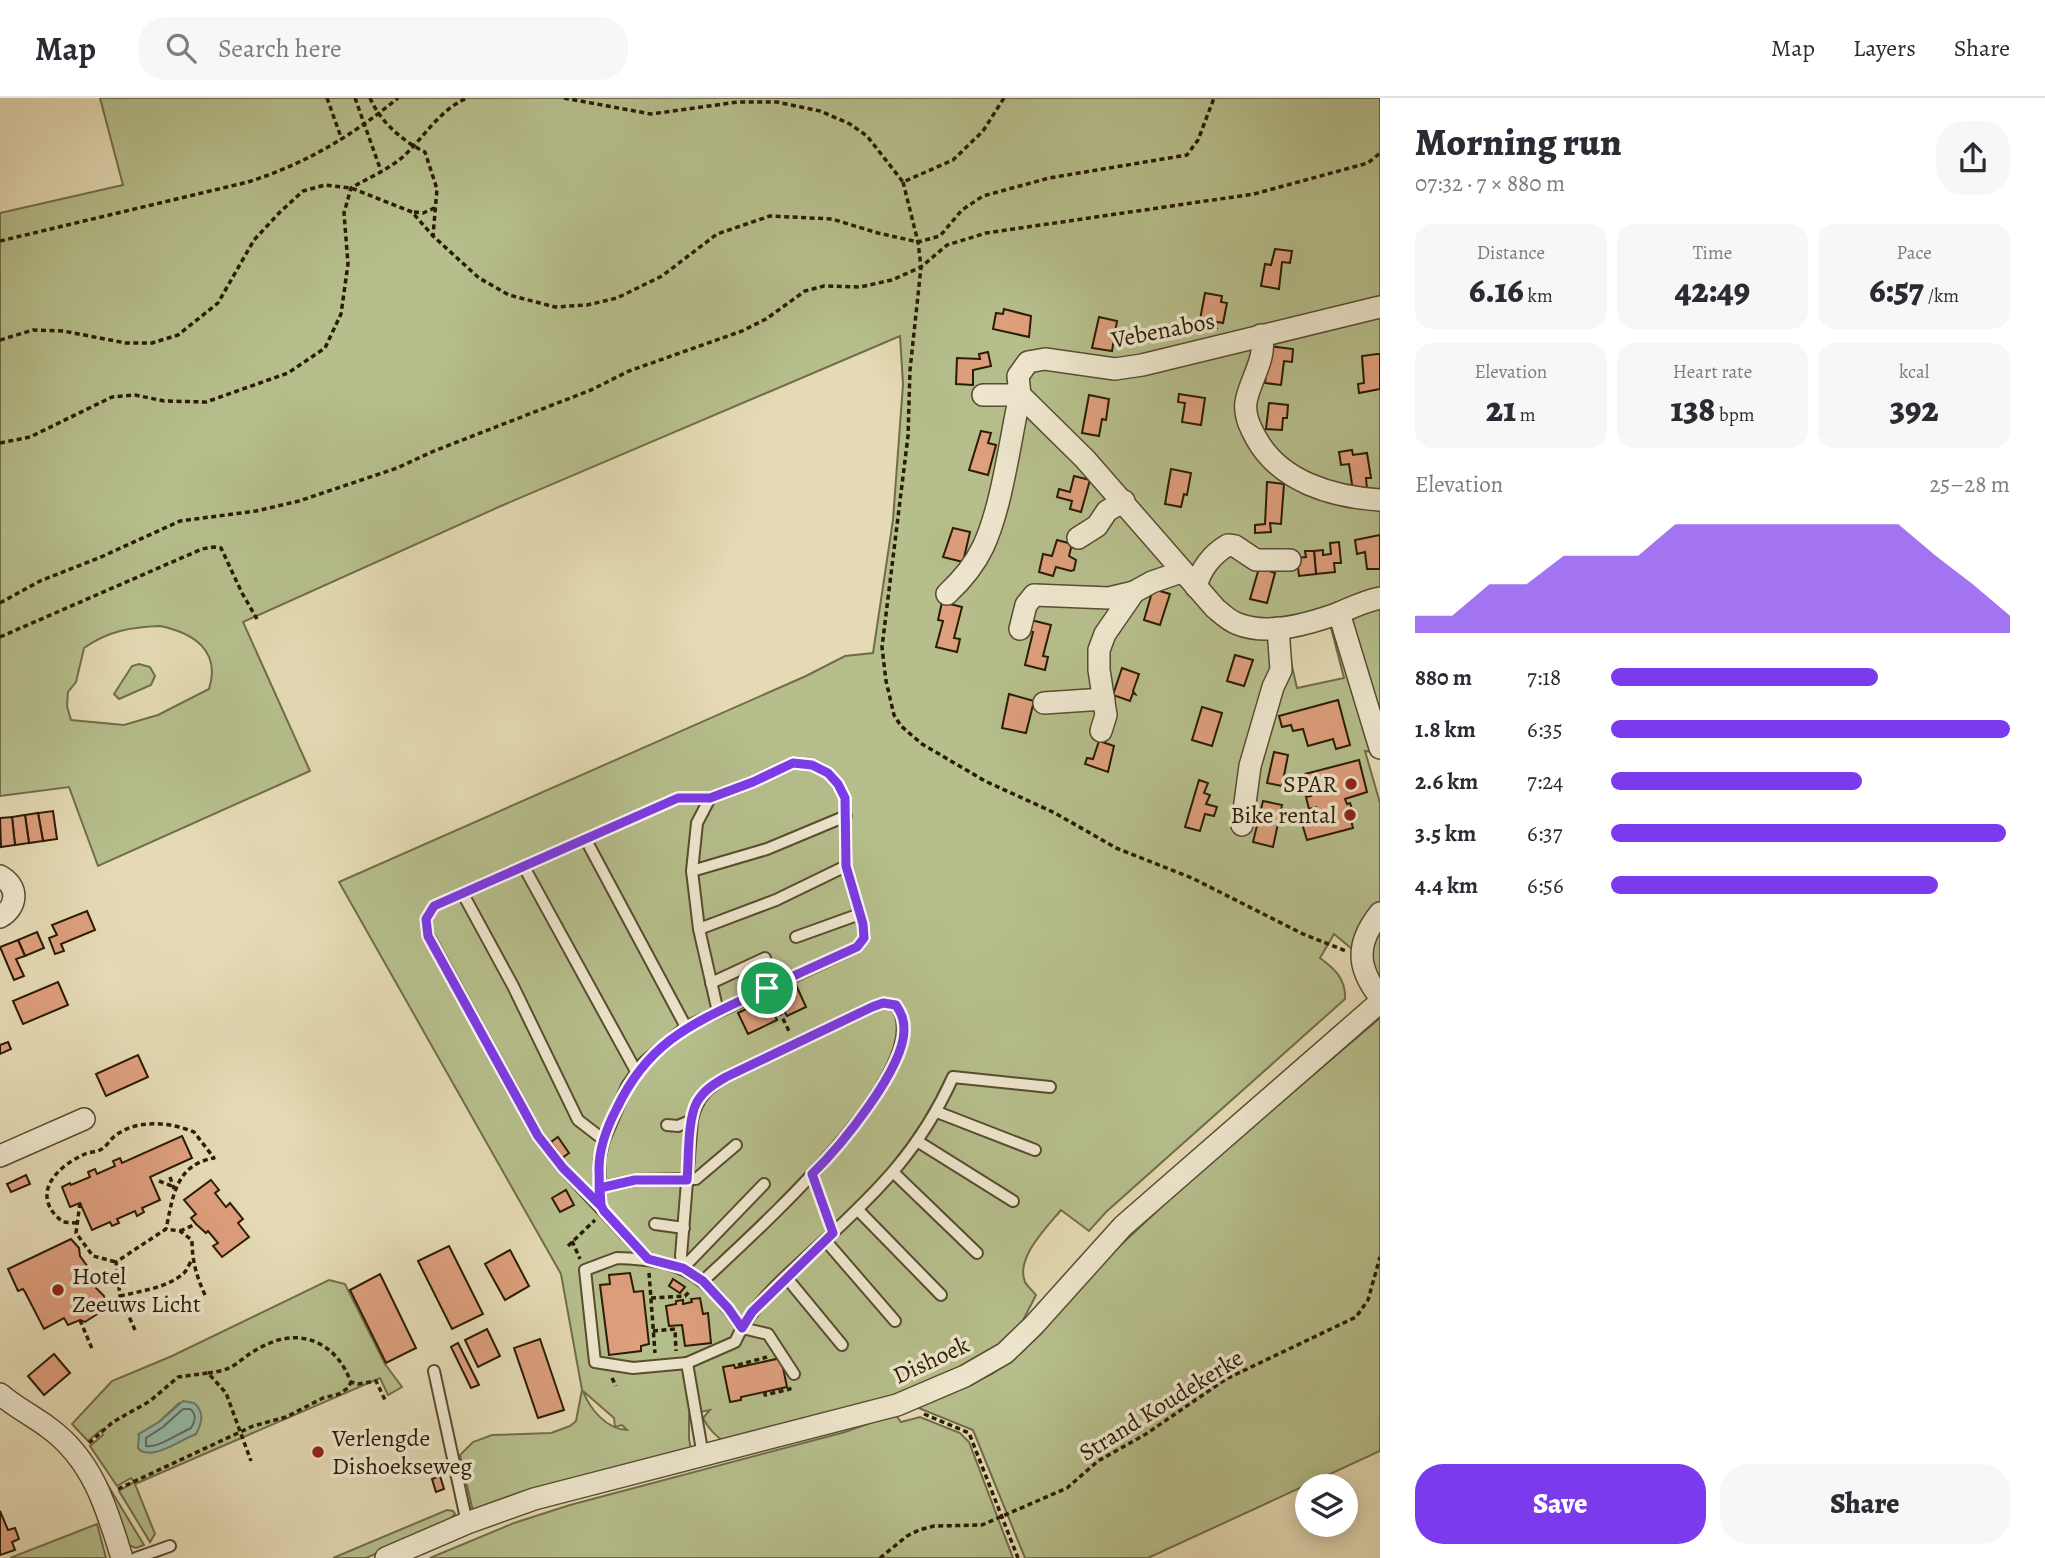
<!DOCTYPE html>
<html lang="en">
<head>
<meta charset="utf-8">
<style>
  body { margin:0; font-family:Alegreya,serif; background:#f7f7f7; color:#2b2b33; height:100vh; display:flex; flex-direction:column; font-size:26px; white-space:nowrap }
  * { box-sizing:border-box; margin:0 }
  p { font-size:23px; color:#7c7c81 }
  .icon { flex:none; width:38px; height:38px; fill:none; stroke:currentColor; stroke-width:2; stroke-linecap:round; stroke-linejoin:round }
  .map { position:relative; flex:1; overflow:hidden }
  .panel { display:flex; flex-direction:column; background:#fff; width:665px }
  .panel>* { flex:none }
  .tools { position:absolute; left:1295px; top:1376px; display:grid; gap:14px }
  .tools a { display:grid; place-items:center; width:63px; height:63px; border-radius:50%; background:#fff; box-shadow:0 4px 18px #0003; font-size:35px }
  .pin { position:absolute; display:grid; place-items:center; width:60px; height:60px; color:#fff; margin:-30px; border:4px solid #fff; border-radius:50%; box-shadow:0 2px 7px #0007 }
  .round { display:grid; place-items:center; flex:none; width:74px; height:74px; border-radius:28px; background:#f7f7f7 }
  .headline { display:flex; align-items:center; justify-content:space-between; height:119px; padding:0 35px }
  h1 { font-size:38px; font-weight:800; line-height:52px }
  .figures { display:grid; grid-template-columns:repeat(3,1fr); gap:10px; height:119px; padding:7px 35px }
  .figures div { display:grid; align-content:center; border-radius:18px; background:#f7f7f7; text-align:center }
  .figures b { font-size:35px; font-weight:800 }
  .figures small { font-size:19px; font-weight:400 }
  .figures p { font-size:19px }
  .chart { height:196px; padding:14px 35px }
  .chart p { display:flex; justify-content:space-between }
  .chart svg { width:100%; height:126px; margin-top:7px; fill:#7c3aed; opacity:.7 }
  .button { display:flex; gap:14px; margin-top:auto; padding:14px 35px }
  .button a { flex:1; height:80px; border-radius:28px; background:#7c3aed; color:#fff; font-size:28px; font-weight:800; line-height:80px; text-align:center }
  .button a+a { background:#f7f7f7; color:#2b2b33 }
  ul { padding:0 35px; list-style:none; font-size:23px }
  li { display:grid; grid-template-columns:112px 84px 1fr; align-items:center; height:52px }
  li i { height:18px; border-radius:9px; background:#7c3aed }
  header { display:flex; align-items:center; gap:42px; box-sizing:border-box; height:98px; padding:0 35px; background:#fff; border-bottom:2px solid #e1e1e2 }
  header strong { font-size:33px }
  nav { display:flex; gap:38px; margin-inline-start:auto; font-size:24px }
  .search { width:490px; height:63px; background:#f7f7f7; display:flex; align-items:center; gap:18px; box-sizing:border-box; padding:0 24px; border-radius:28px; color:#7c7c81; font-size:26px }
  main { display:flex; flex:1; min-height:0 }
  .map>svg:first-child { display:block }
</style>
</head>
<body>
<header>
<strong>Map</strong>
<div class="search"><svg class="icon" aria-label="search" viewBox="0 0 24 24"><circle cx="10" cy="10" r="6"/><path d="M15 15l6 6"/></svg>Search here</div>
<nav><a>Map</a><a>Layers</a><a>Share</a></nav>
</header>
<main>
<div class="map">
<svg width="1380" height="1460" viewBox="0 0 1380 1460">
  <rect width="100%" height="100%" fill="#e5dab4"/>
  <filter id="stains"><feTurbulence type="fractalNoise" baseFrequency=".00286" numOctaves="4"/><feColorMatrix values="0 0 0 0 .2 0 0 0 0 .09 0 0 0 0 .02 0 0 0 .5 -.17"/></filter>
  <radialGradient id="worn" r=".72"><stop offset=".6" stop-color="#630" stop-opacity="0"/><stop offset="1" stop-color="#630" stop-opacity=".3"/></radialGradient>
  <!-- green -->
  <g fill="#b6bf8c" stroke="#706d48" stroke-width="2" fill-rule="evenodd">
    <path d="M100,0H1380V655L1365,653L1380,705V881L1370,866L1334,836L1320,860C1335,871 1346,881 1345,901L1106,1114L1089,1133L1061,1112C1047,1129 1015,1160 1025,1184C1027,1188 1033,1193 1036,1197L1019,1230L985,1259L920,1290L726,1345C716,1338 709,1332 703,1320L710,1312L689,1316V1341L692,1355L474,1418L460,1357L473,1344L492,1337L551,1335L570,1328L576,1323L582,1292L561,1176L339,784L806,578L845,558L873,555L893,422L903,286L900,238L501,408L243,524L310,673L98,768L69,689L0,698V115L123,87ZM1330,526L1344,580L1297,590L1285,538ZM160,528C194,535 221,553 209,591L158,617L124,627L71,622L67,608L68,594L76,584L84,550C108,533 131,529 160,528ZM583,1293L614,1320L615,1329L622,1327L627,1332C606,1331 590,1311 583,1293Z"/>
    <polygon points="139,566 150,569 155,578 151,587 119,601 114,596 132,568"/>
    <polygon points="1380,920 1380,1353 1148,1460 1025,1460 973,1332 916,1309 992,1276 1022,1254 1109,1158 1200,1073"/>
    <path d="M329,1182L345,1186L385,1266L402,1289L388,1297L380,1280L135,1386L155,1436L150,1444L119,1393L134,1384L131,1380L117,1388L90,1348L103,1337L101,1332L88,1343L72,1326L112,1283L172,1258ZM179,1305L196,1336L175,1344L139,1336L159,1324Z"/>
    <polygon points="895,1316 901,1324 920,1319 960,1335 969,1344 1013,1460 430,1460 514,1425 570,1407 845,1334"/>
    <polygon points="89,1356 144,1447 136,1450 128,1447"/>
    <polygon points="447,1412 453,1413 455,1416 447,1425 366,1460 333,1460"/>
    <polygon points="97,1426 106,1460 10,1460"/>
  </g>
  <!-- water -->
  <path fill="#96bbac" stroke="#6b7b69" stroke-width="2" d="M183,1303L194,1305C205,1314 202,1325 196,1336C178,1343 157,1360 141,1353L138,1350L139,1336L159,1324Z"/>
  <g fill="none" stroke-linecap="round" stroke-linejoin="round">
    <!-- shore -->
    <path stroke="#606b58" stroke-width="2" d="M183,1311H190C197,1316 195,1324 191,1330C178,1336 158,1350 146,1348V1340L163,1329Z"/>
  </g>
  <!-- building -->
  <g fill="#de9f7d" stroke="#2a1b05" stroke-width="2">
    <polygon points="1275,151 1292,153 1290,165 1282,164 1279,191 1261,188 1265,166 1271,167"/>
    <polygon points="1205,195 1222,198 1221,204 1227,205 1223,225 1217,224 1217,230 1199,227"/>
    <polygon points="1004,211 1031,218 1029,239 993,231 996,215 1003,216"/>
    <polygon points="1099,219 1117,223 1112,253 1092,250"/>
    <polygon points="1269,248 1293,251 1292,264 1284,263 1281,287 1265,285"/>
    <polygon points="988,254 991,268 973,272 973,287 956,286 957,260 980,261 979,256"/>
    <polygon points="1377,256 1380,256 1380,291 1359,295 1358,286 1364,285 1362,258"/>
    <polygon points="1179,296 1205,300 1201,327 1182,324 1185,305 1178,304"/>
    <polygon points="1089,297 1109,301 1106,322 1102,321 1099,338 1082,335"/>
    <polygon points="1269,305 1288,307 1287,320 1283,320 1282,332 1266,331"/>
    <polygon points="981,333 991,335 988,345 996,347 988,377 969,372"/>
    <polygon points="1352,352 1353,357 1367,355 1371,380 1366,380 1367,391 1353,393 1349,366 1341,367 1339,354"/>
    <polygon points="1171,371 1191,375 1187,397 1184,396 1181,409 1165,406"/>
    <polygon points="1074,378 1090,382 1081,414 1070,411 1072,403 1057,399 1059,391 1070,394"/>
    <polygon points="1267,384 1284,386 1281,426 1270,425 1271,434 1255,435 1255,427 1265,426"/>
    <polygon points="953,430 970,434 963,464 943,459"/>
    <polygon points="1380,437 1380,471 1367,471 1365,454 1357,456 1355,442"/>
    <polygon points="1057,442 1072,446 1069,458 1076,462 1074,472 1071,473 1056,469 1053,478 1039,474 1043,456 1052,458"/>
    <polygon points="1339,444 1341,465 1334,465 1335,474 1316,476 1314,453 1323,452 1323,457 1331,456 1330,445"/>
    <polygon points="1305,453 1314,453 1316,476 1299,478 1297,460 1306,459"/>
    <polygon points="1259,470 1275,475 1267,505 1250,501"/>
    <polygon points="1153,491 1170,496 1160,527 1144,522"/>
    <polygon points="942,504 962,509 954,540 960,541 957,554 936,549 943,523 938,522"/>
    <polygon points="1031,522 1051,527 1043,558 1048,559 1045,572 1025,567 1033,534 1028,533"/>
    <polygon points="1235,557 1253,562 1244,588 1227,583"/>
    <polygon points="1122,570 1139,576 1133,593 1135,596 1133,595 1130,603 1113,597"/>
    <polygon points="1009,596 1034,603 1026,635 1002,630"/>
    <polygon points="1338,602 1350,647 1336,651 1333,641 1308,648 1303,631 1293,633 1291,627 1282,629 1279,618"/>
    <polygon points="1202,609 1222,615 1212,648 1192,642"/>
    <polygon points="1099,643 1114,648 1108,674 1085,666 1087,660 1093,661"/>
    <polygon points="1274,654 1288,657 1282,688 1267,685"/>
    <polygon points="1359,662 1367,694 1345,701 1347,706 1350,705 1354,717 1350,718 1353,730 1307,742 1300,719 1317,714 1316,709 1309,711 1306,699 1311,698 1305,676"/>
    <polygon points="1199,682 1208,685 1204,695 1210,697 1206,706 1217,709 1214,718 1205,716 1200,733 1185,729"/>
    <polygon points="1263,703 1282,707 1273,749 1253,744"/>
    <polygon points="53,713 57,741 43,743 38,715"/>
    <polygon points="38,715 43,743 29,745 25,717"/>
    <polygon points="25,717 29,745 15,747 12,719"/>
    <polygon points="12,719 15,747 1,749 0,720"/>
    <polygon points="87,813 95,832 61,846 64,853 55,856 49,840 57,837 52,827"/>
    <polygon points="37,834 44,850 25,858 18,842"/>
    <polygon points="18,842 25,858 16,861 24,878 14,882 0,849"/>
    <polygon points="58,884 68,907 23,926 13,903"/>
    <polygon points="796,887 806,909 787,918 783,911 774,915 777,922 748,936 738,915 767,901 769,906 779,902 776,897"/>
    <polygon points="8,944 11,951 0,956 0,947"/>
    <polygon points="138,957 148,979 106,998 96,976"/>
    <polygon points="182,1038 192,1060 150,1079 160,1102 142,1110 144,1114 137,1118 135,1113 117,1121 119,1125 112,1128 110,1124 92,1132 80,1105 70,1109 62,1089 70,1085 71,1087 90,1079 88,1074 95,1071 97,1076 115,1068 113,1063 120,1060 122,1065"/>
    <polygon points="558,1039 569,1055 562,1060 551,1044"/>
    <polygon points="26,1077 30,1086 11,1094 7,1086"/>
    <polygon points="211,1082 219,1092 215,1095 226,1109 230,1105 243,1121 238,1125 249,1139 222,1159 213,1148 218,1145 208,1133 206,1135 196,1126 191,1120 196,1116 184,1102"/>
    <polygon points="566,1092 574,1107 560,1114 552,1100"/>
    <polygon points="71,1141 79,1150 80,1158 90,1172 91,1180 96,1190 104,1198 105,1211 85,1224 80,1222 68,1227 64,1220 44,1231 25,1194 23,1191 18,1193 8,1171"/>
    <polygon points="449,1148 483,1216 452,1231 418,1163"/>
    <polygon points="510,1152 529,1188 505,1202 485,1166"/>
    <polygon points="630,1175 634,1194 643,1193 649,1246 641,1248 641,1253 609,1257 600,1187 610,1186 609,1177"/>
    <polygon points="380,1176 416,1250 386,1265 350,1192"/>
    <polygon points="673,1181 685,1189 680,1195 669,1188"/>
    <polygon points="700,1200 703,1216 708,1215 711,1245 685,1248 682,1227 669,1228 666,1208 676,1206 676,1203 683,1202 683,1206 692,1204 691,1201"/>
    <polygon points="487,1231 500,1258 478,1269 465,1242"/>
    <polygon points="540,1241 564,1312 538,1320 514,1250"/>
    <polygon points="458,1245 479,1287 471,1290 451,1249"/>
    <polygon points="54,1256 70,1275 44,1297 28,1278"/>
    <polygon points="781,1260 787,1289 741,1299 741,1302 730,1304 723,1269 734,1267 735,1270"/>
    <polygon points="440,1378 444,1391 436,1394 432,1381"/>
    <polygon points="0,1413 8,1432 15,1430 19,1441 12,1444 15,1452 0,1457"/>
  </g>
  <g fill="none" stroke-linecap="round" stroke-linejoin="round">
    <!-- service casing -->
    <g stroke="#594b31" stroke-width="14">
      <g id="service">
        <polyline points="710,700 697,725 692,773 699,831 718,914"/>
        <polyline points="586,742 686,929"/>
        <polyline points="524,769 637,975"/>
        <polyline points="692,773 767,751 846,718"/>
        <polyline points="463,796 513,888 578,1022 604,1042"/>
        <polyline points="699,831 776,802 846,768"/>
        <polyline points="796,839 860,816"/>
        <polyline points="711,885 765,860"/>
        <polyline points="937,1014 1035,1052"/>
        <polyline points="667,1027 678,1028 692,1022"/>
        <polyline points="917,1043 1013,1103"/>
        <polyline points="894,1075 977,1155"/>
        <polyline points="599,1090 635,1082 696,1081 736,1047"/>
        <polyline points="601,1108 599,1063 604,1042 627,988 643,965 686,929 857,849 864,840 863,826 846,768 845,700 838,686 828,675 812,667 793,665 753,684 710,700 678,700 434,808 426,821 428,837 538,1038 563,1070 648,1161"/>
        <polyline points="858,1112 941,1197"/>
        <polyline points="655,1126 684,1130"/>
        <polyline points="825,1142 895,1223"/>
        <path d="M617,1160C684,1162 704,1176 742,1230L735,1244L687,1265L633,1270L595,1264L585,1172Z"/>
        <path d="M683,1170L681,1158L692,1022C697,1000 707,990 726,979L872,909L883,905L896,907C941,971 747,1141 703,1183"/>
        <polyline points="683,1170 764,1086"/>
        <polyline points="786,1179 842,1247"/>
        <polyline points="687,1265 703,1358"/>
        <polyline points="434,1273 467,1425"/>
        <path d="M794,1276L768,1236L742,1230C762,1197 794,1171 822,1145C879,1092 920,1052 953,979L1050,989"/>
        <polyline points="136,1460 170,1448"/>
      </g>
    </g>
    <!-- minor casing -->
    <g stroke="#594b31" stroke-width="24">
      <g id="minor">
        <path d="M1261,237C1268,258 1249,284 1246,304C1244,317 1250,329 1256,340C1280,384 1333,399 1380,402"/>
        <path d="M983,297H1020L1085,361L1215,510C1222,516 1229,523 1238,526C1268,538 1309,526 1339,515C1353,509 1365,503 1380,500"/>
        <polyline points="1078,440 1097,428 1107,413 1124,403"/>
        <path d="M1196,489C1200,472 1212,456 1228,447L1235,448L1256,462H1290"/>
        <path d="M947,496C962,482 974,468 983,449C1002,409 1010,342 1020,297L1018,278L1028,264L1045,261L1115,271L1142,267L1380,209"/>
        <polyline points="1339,515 1380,650"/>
        <polyline points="1020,531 1026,507 1034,497 1109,500 1134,494"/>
        <polyline points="1044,605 1104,601"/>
        <polyline points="1101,633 1106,617 1099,572 1099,552 1105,536 1134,494 1152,484 1181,474"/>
        <polyline points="1242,727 1250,668 1273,589 1281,572 1278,530"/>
        <path d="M0,778C19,788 18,809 0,819"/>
        <path d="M1380,815C1356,845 1356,869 1380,899"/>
        <polyline points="0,1058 84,1021"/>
        <path d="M0,1296C15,1309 33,1318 49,1330C93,1362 107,1411 122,1460"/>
        <polyline points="386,1460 467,1425 534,1401 897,1307 965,1278 1005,1255 1034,1227 1123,1128 1380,904"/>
      </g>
    </g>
    <!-- path -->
    <g stroke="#2a1b05" stroke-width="3.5" stroke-dasharray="5 3.5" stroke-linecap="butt">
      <polyline points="327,0 342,42"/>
      <polyline points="355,0 381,73"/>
      <path d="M370,0C380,23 402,43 425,54L437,91L433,138"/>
      <polyline points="564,0 651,16 738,4 777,4 820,13 850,26 867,38 903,84 953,62 983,33 1004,0"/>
      <polyline points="903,84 918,144 921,169 910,272 908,338 882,549 886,583 894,617 901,628 922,646 985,683 1055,715 1116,750 1192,780 1303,836 1346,853"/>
      <polyline points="414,114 423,115 437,109"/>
      <path d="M0,143L248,84C305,66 352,38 398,0"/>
      <polyline points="0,242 33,232 63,233 126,245 152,245 178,237 218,205 254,142 280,114 303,93 325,87 351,90 412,114 433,138 479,180 509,197 555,209 587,207 617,200 662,178 717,136 770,118 832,121 878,135 918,144 940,138 962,112 983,98 1049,80 1187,57 1198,42 1214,0"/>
      <path d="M0,345L30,339L112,299L135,297L164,303L206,304L288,275L325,250L341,216L348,166L344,115L351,90C370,79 392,70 407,55C427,35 440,12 467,0"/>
      <polyline points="0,505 40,483 101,459 180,423 256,413 299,403 397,370 434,353 591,292 629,273 742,233 766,221 805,193 824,188 860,189 892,182 921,169 947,147 986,135 1254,96 1368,65 1380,55"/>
      <polyline points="0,539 202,451 214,449 221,450 242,495 257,521"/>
      <polyline points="779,913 789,933"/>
      <polyline points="170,1079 174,1091"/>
      <polyline points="159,1083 172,1088"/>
      <polyline points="818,1091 828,1120"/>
      <polyline points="80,1105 76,1135 93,1158 116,1164"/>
      <path d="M77,1125L63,1124C29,1098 55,1069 85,1056C90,1054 96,1054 100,1052C107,1049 110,1041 116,1037C138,1021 170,1024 194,1034L214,1060C175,1067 173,1099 166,1131"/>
      <polyline points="180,1133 196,1126"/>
      <polyline points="572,1143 580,1161"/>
      <polyline points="568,1148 595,1122"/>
      <polyline points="649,1175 655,1255"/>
      <path d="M120,1198C141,1193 167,1190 184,1175C187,1172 190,1165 192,1161"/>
      <polyline points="651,1200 685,1198 690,1193"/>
      <polyline points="80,1222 93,1253"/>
      <path d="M135,1232L120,1198L116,1164L166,1131L180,1133L192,1142C192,1164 197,1180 206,1199"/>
      <polyline points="653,1233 675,1231 676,1253"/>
      <polyline points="738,1267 767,1259"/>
      <path d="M208,1275C215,1274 223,1273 229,1270C236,1267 242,1261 248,1257C270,1242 295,1233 320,1246C336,1255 344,1267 351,1284L358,1286L376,1283L386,1304"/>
      <polyline points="612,1280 616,1288"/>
      <polyline points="765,1294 765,1297 790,1291 789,1289"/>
      <polyline points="924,1316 969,1335 1018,1460"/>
      <polyline points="89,1345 113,1324 150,1303 178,1279 208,1275 226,1295 251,1363"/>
      <polyline points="118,1391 253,1328 286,1319 323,1300 339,1296 348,1290 351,1284"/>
      <polyline points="880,1460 907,1438 919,1432 934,1428 982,1427 1067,1390 1098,1363 1146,1336 1226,1281 1356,1219 1368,1202 1380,1159"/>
    </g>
    <!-- service -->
    <use href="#service" stroke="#eee7ce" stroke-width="10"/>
    <!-- minor -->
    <use href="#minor" stroke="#eee7ce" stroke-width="21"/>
  </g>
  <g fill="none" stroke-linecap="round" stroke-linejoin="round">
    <!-- route casing -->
    <g stroke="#fff" stroke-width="14">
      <path id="route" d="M767,890C700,923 651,938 617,1010C607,1029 599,1050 599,1071C600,1084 597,1103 604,1113L648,1161L683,1170L703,1183L728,1210L742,1230L752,1214L833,1135L812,1076C840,1049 904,971 904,932C904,922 902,916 896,907L883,905L872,909L726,979C714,986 704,992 697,1004C687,1022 689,1062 687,1082H635L600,1090L601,1108L563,1070L538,1038L428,838L426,821L434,808L678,700H710L753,684L793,665L812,667L828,675L838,686L845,700L846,768L863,826L864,840L857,849L767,890"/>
    </g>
    <!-- route -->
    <use href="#route" stroke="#7c3aed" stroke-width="9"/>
  </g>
  <!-- markers -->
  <g fill="#8f2418" stroke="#eee7ce" stroke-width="2.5">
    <circle cx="1351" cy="686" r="7"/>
    <circle cx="1350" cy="717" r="7"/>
    <circle cx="58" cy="1192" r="7"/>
    <circle cx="318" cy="1354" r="7"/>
  </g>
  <g text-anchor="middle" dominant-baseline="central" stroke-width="7" stroke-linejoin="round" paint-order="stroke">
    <!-- street labels -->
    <g font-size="24" fill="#2a1b05" stroke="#eee7ce">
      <text transform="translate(1163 232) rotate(-11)">Vebenabos</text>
      <text transform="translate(931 1262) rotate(-25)">Dishoek</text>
      <text transform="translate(1161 1307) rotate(-32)">Strand Koudekerke</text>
    </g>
    <!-- poi labels -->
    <g font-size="24" fill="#2a1b05" stroke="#eee7ce" text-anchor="end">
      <text x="1337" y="686">SPAR</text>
      <text x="1336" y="717">Bike rental</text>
      <text x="72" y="1178" text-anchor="start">Hotel<tspan x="72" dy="28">Zeeuws Licht</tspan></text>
      <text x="332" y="1340" text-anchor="start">Verlengde<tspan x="332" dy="28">Dishoekseweg</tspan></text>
    </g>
  </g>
  <rect width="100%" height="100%" filter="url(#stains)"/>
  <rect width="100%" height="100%" fill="url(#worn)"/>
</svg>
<div class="tools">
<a><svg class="icon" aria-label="layers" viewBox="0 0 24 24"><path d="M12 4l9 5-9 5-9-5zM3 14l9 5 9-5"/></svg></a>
</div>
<div class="pin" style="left:767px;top:890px;background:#1e9e55"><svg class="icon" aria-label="arrive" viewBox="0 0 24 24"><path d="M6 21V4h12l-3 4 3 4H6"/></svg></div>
</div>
<section class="panel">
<div class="headline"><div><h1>Morning run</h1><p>07:32 · 7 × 880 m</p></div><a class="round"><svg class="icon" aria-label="share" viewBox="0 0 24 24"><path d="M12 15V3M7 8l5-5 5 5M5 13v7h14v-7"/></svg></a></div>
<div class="figures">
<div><p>Distance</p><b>6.16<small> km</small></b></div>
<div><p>Time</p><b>42:49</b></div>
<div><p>Pace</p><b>6:57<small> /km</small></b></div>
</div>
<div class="figures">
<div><p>Elevation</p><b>21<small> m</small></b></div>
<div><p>Heart rate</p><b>138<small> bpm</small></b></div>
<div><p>kcal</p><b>392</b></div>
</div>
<div class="chart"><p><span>Elevation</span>25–28 m</p>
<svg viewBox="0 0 160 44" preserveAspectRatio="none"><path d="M0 44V38L10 38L20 27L30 27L40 17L50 17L60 17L70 6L80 6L90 6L100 6L110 6L120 6L130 6L140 17L150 27L160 38V44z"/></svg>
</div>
<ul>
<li><b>880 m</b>7:18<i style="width:67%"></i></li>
<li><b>1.8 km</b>6:35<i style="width:100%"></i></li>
<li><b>2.6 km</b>7:24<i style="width:63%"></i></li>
<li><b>3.5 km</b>6:37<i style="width:99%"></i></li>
<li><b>4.4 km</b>6:56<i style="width:82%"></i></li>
</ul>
<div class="button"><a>Save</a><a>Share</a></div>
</section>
</main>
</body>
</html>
